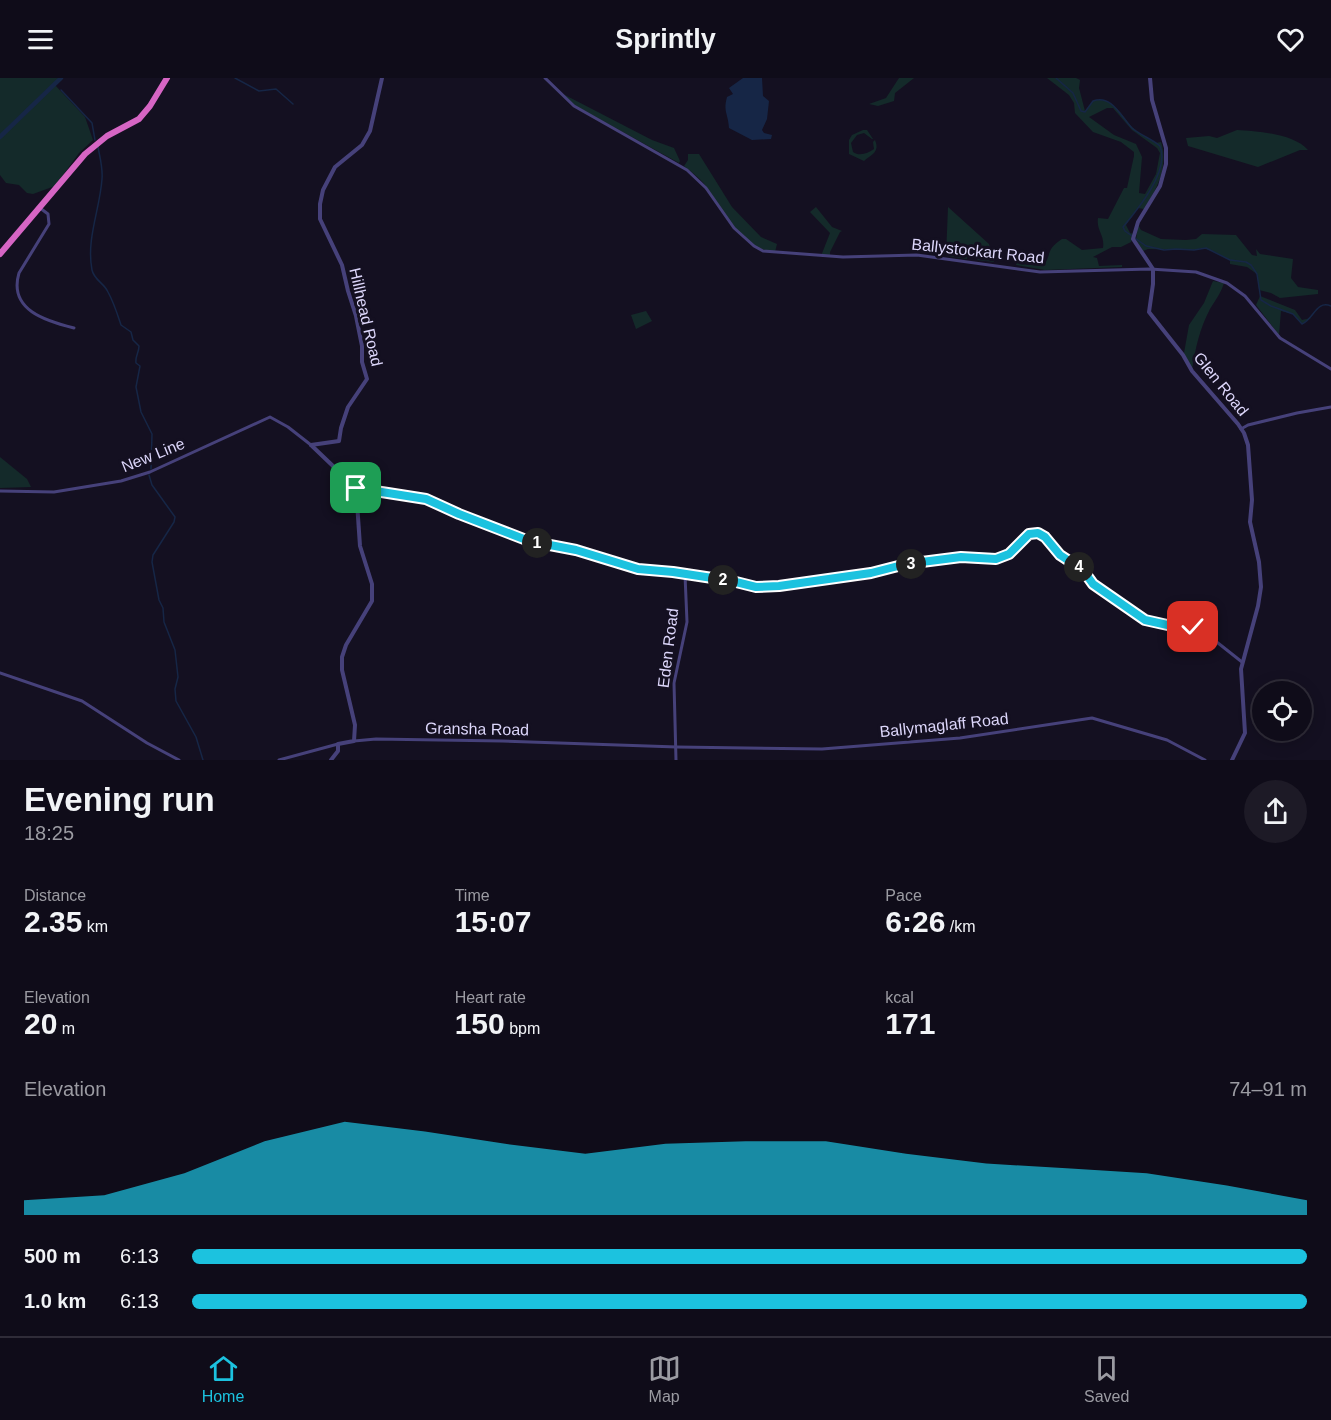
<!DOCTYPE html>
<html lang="en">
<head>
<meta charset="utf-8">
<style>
  body { margin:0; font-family:Helvetica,sans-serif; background:#1d1a26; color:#f1f3f6; height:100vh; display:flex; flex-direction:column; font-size:22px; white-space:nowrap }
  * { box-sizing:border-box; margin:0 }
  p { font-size:20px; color:#9b9ba2 }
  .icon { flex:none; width:33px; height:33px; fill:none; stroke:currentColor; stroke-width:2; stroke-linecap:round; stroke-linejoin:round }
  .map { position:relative; height:682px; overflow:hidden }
  .side { display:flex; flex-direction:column; background:#0f0c19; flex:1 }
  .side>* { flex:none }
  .fabs { position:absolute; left:1252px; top:603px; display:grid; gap:12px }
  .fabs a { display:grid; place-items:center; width:60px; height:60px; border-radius:50%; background:#0f0c19; box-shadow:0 3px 15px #0003,0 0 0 2px #2f2c38; font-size:30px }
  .pin { position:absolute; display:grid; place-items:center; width:51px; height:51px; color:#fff; margin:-26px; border-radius:12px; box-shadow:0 3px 9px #0006 }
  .km { position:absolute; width:30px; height:30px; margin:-15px; border-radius:50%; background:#222; color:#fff; font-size:16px; line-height:30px; text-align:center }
  .round { display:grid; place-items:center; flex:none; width:63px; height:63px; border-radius:32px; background:#1d1a26 }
  .head { display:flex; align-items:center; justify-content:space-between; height:102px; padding:0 24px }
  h1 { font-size:33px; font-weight:600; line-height:45px }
  .stats { display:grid; grid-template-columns:repeat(3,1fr); gap:9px; height:102px; padding:6px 24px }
  .stats div { display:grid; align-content:center }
  .stats b { font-size:30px; font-weight:600 }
  .stats small { font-size:16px; font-weight:400 }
  .stats p { font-size:16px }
  .chart { height:168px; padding:12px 24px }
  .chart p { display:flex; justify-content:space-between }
  .chart svg { width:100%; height:108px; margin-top:6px; fill:#1cc2df; opacity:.7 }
  ul { padding:0 24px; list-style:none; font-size:20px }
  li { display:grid; grid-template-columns:96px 72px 1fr; align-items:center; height:45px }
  li i { height:15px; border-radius:8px; background:#1cc2df }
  header { display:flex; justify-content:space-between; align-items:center; height:78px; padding:0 24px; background:#0f0c19; font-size:27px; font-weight:600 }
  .tab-bar { display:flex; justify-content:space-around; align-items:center; height:84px; border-top:2px solid #2f2c38; background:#0f0c19; font-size:16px; color:#9b9ba2 }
  .tab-bar a { display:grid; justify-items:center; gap:3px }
  .tab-bar .on { color:#1cc2df }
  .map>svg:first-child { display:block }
</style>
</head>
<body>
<header><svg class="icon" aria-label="menu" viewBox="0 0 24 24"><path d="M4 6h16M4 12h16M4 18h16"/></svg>Sprintly<svg class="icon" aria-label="heart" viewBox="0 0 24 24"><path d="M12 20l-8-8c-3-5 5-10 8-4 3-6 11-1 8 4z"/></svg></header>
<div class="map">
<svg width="1331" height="682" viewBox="0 0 1331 682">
  <rect width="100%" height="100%" fill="#141021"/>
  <!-- green -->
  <g fill="#142a2a" fill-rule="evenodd">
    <polygon points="0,0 58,0 54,6 85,39 93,62 79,75 55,108 33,116 27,115 19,107 6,105 0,97"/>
    <polygon points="899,0 914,0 895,15 894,23 878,28 869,26 886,20"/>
    <path d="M1047,0H1076L1080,2L1079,10L1085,33L1093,23C1111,17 1121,36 1131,48C1138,55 1148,60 1156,65L1161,64C1169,88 1157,111 1144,131L1138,130L1126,147L1130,155L1134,156L1131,164L1121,169H1112L1093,179L1097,180L1099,188L1122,187V189L1045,192L1016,187L1017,183L1019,186L1043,188C1053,176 1044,173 1062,161H1066L1082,172L1103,170C1105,157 1096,152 1098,140L1108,141L1124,110H1127L1134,78V74L1121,64L1093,54L1075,35L1074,25L1069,17ZM1107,30H1113L1132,52L1157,70L1160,75L1156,96L1145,116L1139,115L1142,79L1136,66L1114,57L1089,39Z"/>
    <polygon points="563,16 652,62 674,70 680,83 679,85 574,27"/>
    <path d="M863,52H867L873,61H872L864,55L857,57L851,65L853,74C860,79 868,75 874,71L873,64L875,62C880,74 872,76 864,83L849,76V62L852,57Z"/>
    <path d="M1237,52C1258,53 1294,56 1308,72H1300L1258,89L1188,68L1186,60L1209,58L1217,60Z"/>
    <path d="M688,76H699L732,129L761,159L777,166L775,174C741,171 726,136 708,111C702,102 693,95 684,88L688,82Z"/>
    <polygon points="816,129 832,149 842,153 840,154 830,174 830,179 821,178 830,155 810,134"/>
    <polygon points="948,129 989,166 994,184 977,182 979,169 974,168 968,171 967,181 946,178"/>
    <polygon points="1138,147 1141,152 1161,161 1186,162 1196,161 1202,156 1236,157 1252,177 1257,178 1256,171 1260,176 1293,181 1291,200 1298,209 1318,212 1318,216 1280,220 1271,215 1259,212 1257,196 1247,189 1230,186 1230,182 1215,174 1203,170 1194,172 1148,171 1143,173 1136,162"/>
    <path d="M1213,203L1224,205C1220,217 1216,221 1210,231C1200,250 1195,271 1192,292L1184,275L1189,247L1204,225Z"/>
    <polygon points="1260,218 1295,232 1302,242 1311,240 1302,246 1293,236 1281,233 1279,257 1256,227"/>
    <polygon points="646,233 652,243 636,251 631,237"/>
    <polygon points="0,379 27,401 31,409 0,410"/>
  </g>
  <!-- water -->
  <path fill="#162646" d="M743,0H762L763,18L769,23L767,41L762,52L764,55L772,57L771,61L752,62L729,50C728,35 723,34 727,19L733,16L729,10Z"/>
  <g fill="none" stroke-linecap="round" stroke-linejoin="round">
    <!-- stream -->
    <g stroke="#162646" stroke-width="1.5">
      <polyline points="235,0 259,13 276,11 293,26"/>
      <path d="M1056,0L1073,15L1081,33L1085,34L1093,23C1112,16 1121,39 1132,50C1140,57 1152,61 1160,68C1170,93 1138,131 1123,149L1125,153L1146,168L1164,172L1176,171L1194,172L1206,170L1230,182L1246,184L1251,187L1257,196L1261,222L1271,228L1293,236L1302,246C1314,241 1316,222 1331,228"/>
      <polyline points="61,12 92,45 95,62"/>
      <path d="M98,69C100,80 103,90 102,101C100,131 86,161 92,192C94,202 104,205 108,214C114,225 117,235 121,247L131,254L133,262L139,268C139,275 135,278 136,285L140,288L136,309L141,334L152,356L151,391"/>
      <polyline points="149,397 152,407 175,439 174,444 153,477 152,484 159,522 163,530 164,544 175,572 178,599 175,611 176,623 196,659 203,682"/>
    </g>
    <!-- river -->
    <polyline stroke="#162646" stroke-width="4.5" points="0,59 61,0"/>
    <!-- minor -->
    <g stroke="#46417a" stroke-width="3">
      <polyline points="545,0 574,28 687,92 706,110 734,150 754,168 763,173 843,179 917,177 1040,194 1150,191 1196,194 1227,205 1245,218 1280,260 1331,291"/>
      <path d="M40,130L48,136L49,146L19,195C8,232 46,243 74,250"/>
      <polyline points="1241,351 1248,347 1297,335 1331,329"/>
      <polyline points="356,410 427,421 459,436 529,463 576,472 638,491 673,494 732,503 756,509 779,508 871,495 906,486 961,479 996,481 1009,476 1029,456 1038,455 1051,465 1060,477 1083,492 1093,506 1141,540 1148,543 1181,550 1199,550 1242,584"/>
      <polyline points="0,413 54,414 121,403 150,394 270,339 288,349 311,367"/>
      <polyline points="0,595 82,623 147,665 179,682"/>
      <polyline points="354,663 376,661 502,663 677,669 822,671 960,660 1092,640 1167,662 1205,682"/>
      <polyline points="279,682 338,666"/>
      <polyline points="676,682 674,605 687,544 685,497"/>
    </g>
    <!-- tertiary -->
    <g stroke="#46417a" stroke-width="4">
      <polyline points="1150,0 1152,22 1166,70 1166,86 1160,108 1138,144 1133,161 1153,191 1153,206 1149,234 1183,277 1192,293 1238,346 1244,355 1248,367 1252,422 1250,444 1259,484 1261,509 1258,528 1241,591 1245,655 1232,682"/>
      <polyline points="311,367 339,363 341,350 348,329 367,301 362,284 362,268 356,238 348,213 342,187 320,141 320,126 323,112 335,89 362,67 370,53 382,0"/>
      <polyline points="311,367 356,410 360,468 372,506 372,523 346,567 342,579 342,592 355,647 354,663 338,666 338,673 331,682"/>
    </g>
    <!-- trunk -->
    <polyline stroke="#d665c4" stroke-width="6" points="0,176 85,76 107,58 139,41 150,28 167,0"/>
  </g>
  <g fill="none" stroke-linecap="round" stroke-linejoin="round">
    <!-- route casing -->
    <g stroke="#fff" stroke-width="12">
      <polyline id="route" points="356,410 426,421 459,436 529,463 576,472 638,491 673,494 732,503 756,509 779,508 871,495 906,486 961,479 996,481 1009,476 1029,456 1038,455 1045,459 1060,477 1083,492 1093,506 1145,542 1181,550 1193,549"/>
    </g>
    <!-- route -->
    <use href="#route" stroke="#1cc2df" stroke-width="8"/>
  </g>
  <g text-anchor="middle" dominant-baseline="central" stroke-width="6" stroke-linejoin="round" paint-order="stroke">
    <!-- street labels -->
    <g font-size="16" fill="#dcd6fa" stroke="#141021">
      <text transform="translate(978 173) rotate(6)">Ballystockart Road</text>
      <text transform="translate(366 239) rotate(77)">Hillhead Road</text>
      <text transform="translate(1221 306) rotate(51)">Glen Road</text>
      <text transform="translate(153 377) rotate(-22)">New Line</text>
      <text transform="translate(668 570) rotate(-83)">Eden Road</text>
      <text transform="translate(944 647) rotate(-6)">Ballymaglaff Road</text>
      <text transform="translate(477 651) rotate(1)">Gransha Road</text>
    </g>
  </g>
</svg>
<div class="fabs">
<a><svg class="icon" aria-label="locate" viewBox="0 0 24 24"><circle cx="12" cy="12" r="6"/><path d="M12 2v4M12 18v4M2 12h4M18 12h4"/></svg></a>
</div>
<div class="pin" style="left:356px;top:410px;background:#1e9e55"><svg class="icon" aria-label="arrive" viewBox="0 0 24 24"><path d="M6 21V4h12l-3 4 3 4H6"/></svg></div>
<div class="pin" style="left:1193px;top:549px;background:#d93025"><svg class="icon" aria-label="check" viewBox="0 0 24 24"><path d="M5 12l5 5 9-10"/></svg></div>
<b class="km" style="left:537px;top:465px">1</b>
<b class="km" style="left:723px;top:502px">2</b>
<b class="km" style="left:911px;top:486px">3</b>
<b class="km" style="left:1079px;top:489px">4</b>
</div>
<section class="side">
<div class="head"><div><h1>Evening run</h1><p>18:25</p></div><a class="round"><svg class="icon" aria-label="share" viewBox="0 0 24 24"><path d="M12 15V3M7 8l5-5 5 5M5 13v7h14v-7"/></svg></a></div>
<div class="stats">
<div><p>Distance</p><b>2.35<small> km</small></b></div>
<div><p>Time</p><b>15:07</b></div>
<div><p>Pace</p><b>6:26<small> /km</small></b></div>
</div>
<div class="stats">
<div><p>Elevation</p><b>20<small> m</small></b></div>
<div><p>Heart rate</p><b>150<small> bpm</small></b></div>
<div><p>kcal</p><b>171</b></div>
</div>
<div class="chart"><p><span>Elevation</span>74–91 m</p>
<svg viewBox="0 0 160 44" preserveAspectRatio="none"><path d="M0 44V38L10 36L20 27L30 14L40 6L50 10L60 15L70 19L80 15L90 14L100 14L110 19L120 23L130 25L140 27L150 32L160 38V44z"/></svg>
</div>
<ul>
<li><b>500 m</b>6:13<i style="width:100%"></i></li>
<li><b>1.0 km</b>6:13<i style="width:100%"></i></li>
</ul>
</section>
<nav class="tab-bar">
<a class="on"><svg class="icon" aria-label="home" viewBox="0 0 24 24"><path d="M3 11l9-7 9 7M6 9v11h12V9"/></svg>Home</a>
<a><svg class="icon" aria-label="map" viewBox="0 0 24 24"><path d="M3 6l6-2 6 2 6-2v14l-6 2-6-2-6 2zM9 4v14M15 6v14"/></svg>Map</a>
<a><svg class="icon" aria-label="saved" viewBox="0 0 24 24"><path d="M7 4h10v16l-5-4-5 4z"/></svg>Saved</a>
</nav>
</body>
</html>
